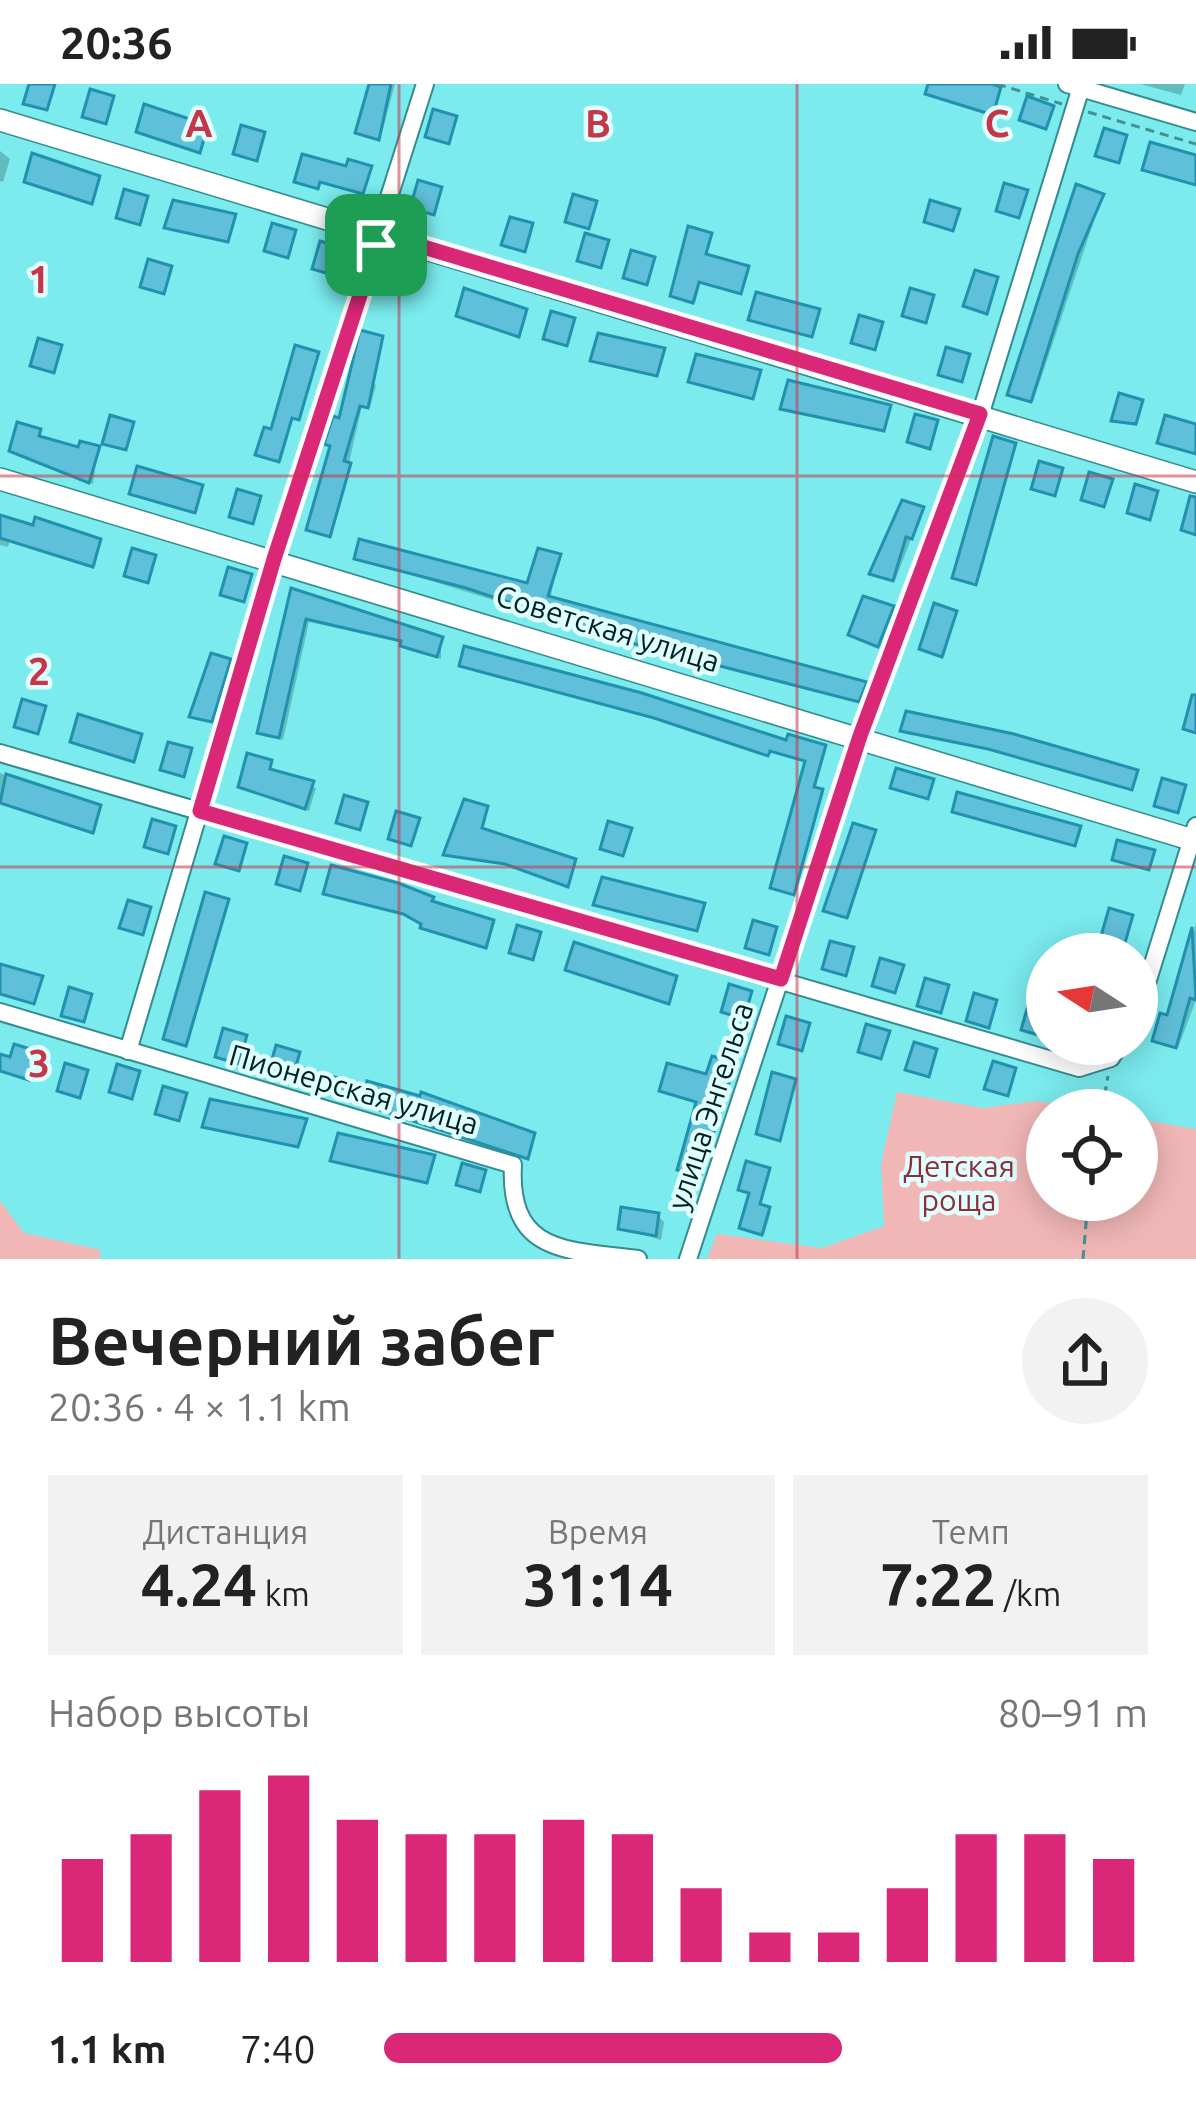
<!DOCTYPE html>
<html lang="ru">
<head>
<meta charset="utf-8">
<style>
  body { margin:0; font-family:Ubuntu,sans-serif; background:#f2f2f2; color:#222; height:100vh; display:flex; flex-direction:column; font-size:45px; white-space:nowrap }
  * { box-sizing:border-box; margin:0 }
  p { font-size:39px; color:#767676 }
  .icon { flex:none; width:66px; height:66px; fill:none; stroke:currentColor; stroke-width:2; stroke-linecap:round; stroke-linejoin:round }
  .map { position:relative; height:1175px; overflow:hidden }
  .sheet { display:flex; flex-direction:column; background:#fff; flex:1 }
  .sheet>* { flex:none }
  .needle { width:78px; rotate:282deg }
  .fabs { position:absolute; left:1026px; top:849px; display:grid; gap:24px }
  .fabs a { display:grid; place-items:center; width:132px; height:132px; border-radius:50%; background:#fff; box-shadow:0 6px 30px #0003; font-size:60px }
  .pin { position:absolute; display:grid; place-items:center; width:102px; height:102px; color:#fff; margin:-51px; border-radius:24px; box-shadow:0 6px 18px #0006 }
  .round { display:grid; place-items:center; flex:none; width:126px; height:126px; border-radius:63px; background:#f2f2f2 }
  .headline { display:flex; align-items:center; justify-content:space-between; height:204px; padding:0 48px }
  h1 { font-size:66px; font-weight:600; line-height:90px }
  .stats { display:grid; grid-template-columns:repeat(3,1fr); gap:18px; height:204px; padding:12px 48px }
  .stats div { display:grid; align-content:center; border-radius:0px; background:#f2f2f2; text-align:center }
  .stats b { font-size:60px; font-weight:600 }
  .stats small { font-size:33px; font-weight:400 }
  .stats p { font-size:33px }
  .chart { height:336px; padding:24px 48px }
  .chart p { display:flex; justify-content:space-between }
  .chart svg { width:100%; height:216px; margin-top:12px; stroke:#db2777; stroke-width:6 }
  ul { padding:0 48px; list-style:none; font-size:39px }
  li { display:grid; grid-template-columns:192px 144px 1fr; align-items:center; height:90px }
  li i { height:30px; border-radius:15px; background:#db2777 }
  .status { display:flex; justify-content:space-between; align-items:center; height:84px; padding:0 60px; background:#fff; direction:ltr }
  .status svg { height:33px; fill:currentColor }
  .map>svg:first-child { display:block }
</style>
</head>
<body>
<div class="status"><b>20:36</b><svg viewBox="0 0 49 12"><path d="M0 12V9h3v3zM5 12V6h3v6zM10 12V3h3v9zM15 12V0h3v12zM26 1h20v11H26zM47 4h2v5h-2z"/></svg></div>
<div class="map">
<svg width="1196" height="1175" viewBox="0 0 1196 1175">
  <rect width="100%" height="100%" fill="#7bebee"/>
  <!-- green -->
  <g fill="#f1b7b7">
    <polygon points="897,1008 982,1024 1037,1017 1086,1026 1047,1026 1047,1116 1137,1116 1137,1035 1196,1045 1196,1175 707,1175 717,1150 822,1164 884,1142 881,1080"/>
    <polygon points="0,1117 24,1149 101,1166 99,1175 0,1175"/>
  </g>
  <!-- shadow -->
  <g fill="#0003">
    <polygon points="370,0 395,0 380,56 360,50"/>
    <polygon points="1140,0 1185,0 1181,11"/>
    <polygon points="0,67 10,75 3,98 0,97"/>
    <polygon points="1102,113 1033,318 1013,313"/>
    <polygon points="710,151 706,173 749,187 742,210 701,198 695,219 675,213"/>
    <polygon points="381,255 371,298 376,301 370,324 362,322 332,453 312,447 341,338"/>
    <polygon points="317,271 301,336 293,334 281,378 261,372"/>
    <polygon points="39,348 41,355 80,367 98,365 93,400 16,369"/>
    <polygon points="1015,362 977,501 957,495"/>
    <polygon points="922,426 895,497 875,491 879,465 886,467"/>
    <polygon points="0,434 100,458 95,483 10,456 8,463 0,461"/>
    <polygon points="559,473 550,516 865,601 862,619 577,542 357,474 529,503"/>
    <polygon points="293,508 441,555 441,575 407,566 404,559 309,538 283,656 265,652 261,648"/>
    <polygon points="893,525 880,563 854,552"/>
    <polygon points="956,530 944,573 924,567"/>
    <polygon points="230,577 214,638 194,634"/>
    <polygon points="659,635 826,666 815,706 823,710 795,811 775,805 808,677 771,667 770,672"/>
    <polygon points="270,679 273,689 316,704 309,727 241,702"/>
    <polygon points="0,689 100,724 95,749 0,716"/>
    <polygon points="875,749 849,834 828,828"/>
    <polygon points="397,802 493,838 488,864 425,845 407,831 328,811"/>
    <polygon points="227,817 188,962 168,956"/>
    <polygon points="1196,840 1196,916 1178,964 1157,958"/>
    <polygon points="734,982 702,1093 682,1087 708,994"/>
    <polygon points="794,998 781,1057 761,1051"/>
    <polygon points="768,1087 760,1123 771,1128 764,1151 744,1145"/>
    <polygon points="658,1132 664,1138 661,1156 621,1144"/>
  </g>
  <!-- building -->
  <g fill="#60bfd9" stroke="#2092ad" stroke-width="3">
    <polygon points="29,0 55,0 47,26 23,20"/>
    <polygon points="369,0 391,0 379,56 355,49"/>
    <polygon points="928,0 992,0 1001,3 993,31 925,10"/>
    <polygon points="90,5 114,12 106,40 82,33"/>
    <polygon points="1027,12 1054,22 1046,45 1019,36"/>
    <polygon points="144,20 208,41 200,69 136,48"/>
    <polygon points="433,25 457,32 449,60 425,53"/>
    <polygon points="241,41 265,48 257,77 233,70"/>
    <polygon points="1104,44 1127,51 1119,79 1095,72"/>
    <polygon points="1150,58 1196,71 1196,101 1142,86"/>
    <polygon points="32,69 100,92 92,120 24,98"/>
    <polygon points="302,70 346,82 348,75 372,82 363,110 320,98 318,105 294,98"/>
    <polygon points="418,96 442,103 434,131 410,124"/>
    <polygon points="1004,99 1028,106 1019,134 996,127"/>
    <polygon points="1076,100 1104,110 1078,170 1031,318 1007,311"/>
    <polygon points="124,105 148,112 140,141 116,134"/>
    <polygon points="573,110 597,117 589,145 565,138"/>
    <polygon points="173,116 236,130 228,158 164,144"/>
    <polygon points="930,116 960,125 953,147 924,138"/>
    <polygon points="510,133 533,139 525,168 501,161"/>
    <polygon points="272,139 296,146 288,174 264,167"/>
    <polygon points="688,142 712,149 706,170 749,182 741,210 699,198 693,219 670,212"/>
    <polygon points="585,149 609,156 601,184 577,177"/>
    <polygon points="320,157 344,164 336,192 312,185"/>
    <polygon points="631,166 655,173 647,201 623,194"/>
    <polygon points="390,174 413,181 405,209 381,202"/>
    <polygon points="148,175 172,182 164,210 140,203"/>
    <polygon points="975,186 998,193 987,230 963,222"/>
    <polygon points="464,204 527,225 519,253 456,232"/>
    <polygon points="910,204 934,211 926,239 902,232"/>
    <polygon points="756,208 820,225 812,253 748,236"/>
    <polygon points="551,227 575,234 567,262 543,255"/>
    <polygon points="859,231 883,238 875,266 851,259"/>
    <polygon points="360,246 383,252 368,324 360,322 344,377 351,379 330,453 306,446 330,362 324,360 333,332 339,334"/>
    <polygon points="598,249 665,264 657,292 590,277"/>
    <polygon points="38,254 62,261 54,289 30,282"/>
    <polygon points="295,261 319,268 299,336 292,334 279,378 255,371 264,343 271,345"/>
    <polygon points="946,263 970,270 962,298 938,291"/>
    <polygon points="696,270 761,286 753,315 688,298"/>
    <polygon points="788,296 891,321 884,347 780,325"/>
    <polygon points="1119,309 1143,316 1136,340 1111,337"/>
    <polygon points="915,330 938,336 930,365 907,358"/>
    <polygon points="110,331 134,338 126,366 102,360"/>
    <polygon points="1165,331 1196,340 1196,370 1157,359"/>
    <polygon points="17,338 41,345 39,352 78,363 80,357 100,362 89,399 9,367"/>
    <polygon points="993,352 1016,359 976,501 952,494"/>
    <polygon points="1039,377 1063,384 1055,412 1031,405"/>
    <polygon points="137,382 203,401 195,429 129,410"/>
    <polygon points="1089,388 1113,395 1104,423 1081,416"/>
    <polygon points="1135,400 1158,407 1150,436 1127,429"/>
    <polygon points="237,405 261,412 253,440 229,433"/>
    <polygon points="1190,412 1196,413 1196,451 1181,446"/>
    <polygon points="902,416 924,423 912,455 906,453 893,497 869,490"/>
    <polygon points="0,431 33,441 35,433 101,455 93,483 0,454"/>
    <polygon points="359,455 527,499 538,464 561,470 548,512 867,598 859,618 635,560 466,504 354,475"/>
    <polygon points="132,464 156,471 148,499 124,492"/>
    <polygon points="228,483 252,490 244,518 220,511"/>
    <polygon points="291,504 443,553 437,573 400,562 401,557 306,535 279,654 257,649"/>
    <polygon points="863,512 894,522 878,563 848,551"/>
    <polygon points="934,519 957,527 942,573 919,565"/>
    <polygon points="464,562 642,609 786,656 788,650 826,661 814,703 823,705 794,811 770,804 805,677 770,667 768,672 654,634 459,582"/>
    <polygon points="211,569 231,575 212,638 189,633"/>
    <polygon points="1192,611 1196,611 1196,649 1183,645"/>
    <polygon points="22,615 46,622 38,650 14,643"/>
    <polygon points="906,627 1014,650 1138,686 1132,706 988,665 900,647"/>
    <polygon points="78,630 142,650 134,678 70,658"/>
    <polygon points="168,658 192,664 184,693 160,686"/>
    <polygon points="247,669 272,676 270,685 314,697 305,725 238,703"/>
    <polygon points="896,684 934,695 928,715 890,704"/>
    <polygon points="6,690 101,721 93,749 0,719"/>
    <polygon points="1162,694 1186,701 1178,729 1154,722"/>
    <polygon points="957,708 1081,742 1075,762 952,728"/>
    <polygon points="344,711 368,718 360,746 336,739"/>
    <polygon points="464,715 488,722 482,744 576,775 568,803 505,780 443,771"/>
    <polygon points="396,727 420,734 411,762 388,755"/>
    <polygon points="152,735 176,742 168,770 144,763"/>
    <polygon points="608,737 632,744 623,772 600,765"/>
    <polygon points="853,739 876,746 847,834 823,827"/>
    <polygon points="224,752 247,759 239,787 215,780"/>
    <polygon points="1117,756 1155,766 1149,786 1112,776"/>
    <polygon points="284,772 308,779 300,807 276,800"/>
    <polygon points="331,781 398,799 434,813 432,817 494,836 486,864 420,844 421,840 403,830 323,810"/>
    <polygon points="602,793 705,819 697,847 593,821"/>
    <polygon points="205,808 229,815 186,962 163,955"/>
    <polygon points="128,816 151,823 143,851 119,844"/>
    <polygon points="1109,824 1133,831 1125,859 1101,852"/>
    <polygon points="753,836 777,843 769,871 745,864"/>
    <polygon points="517,841 541,848 533,876 509,869"/>
    <polygon points="1192,843 1196,916 1190,914 1176,964 1152,957 1160,929 1167,931"/>
    <polygon points="830,857 854,863 846,892 822,885"/>
    <polygon points="574,858 677,892 669,920 565,886"/>
    <polygon points="880,874 904,881 895,909 872,902"/>
    <polygon points="0,880 43,892 34,920 0,910"/>
    <polygon points="925,894 949,901 941,929 917,922"/>
    <polygon points="729,900 752,907 744,935 721,928"/>
    <polygon points="69,903 92,910 84,938 61,932"/>
    <polygon points="974,909 997,916 989,944 966,937"/>
    <polygon points="1029,918 1047,923 1045,953 1021,946"/>
    <polygon points="786,932 810,939 802,967 778,960"/>
    <polygon points="866,940 890,947 881,975 858,968"/>
    <polygon points="223,944 247,951 239,980 215,973"/>
    <polygon points="914,958 937,965 929,993 905,986"/>
    <polygon points="14,960 37,967 29,996 0,987 0,970 10,973"/>
    <polygon points="276,961 300,968 296,982 366,1002 367,997 420,1012 421,1008 535,1049 528,1075 268,989"/>
    <polygon points="712,972 735,979 700,1093 677,1086 696,1018 659,1007 667,979 706,990"/>
    <polygon points="993,977 1016,984 1008,1012 984,1005"/>
    <polygon points="65,979 88,986 80,1014 57,1007"/>
    <polygon points="117,980 140,987 132,1015 109,1008"/>
    <polygon points="772,988 796,995 780,1057 756,1050"/>
    <polygon points="163,1002 187,1009 179,1037 155,1030"/>
    <polygon points="210,1015 307,1035 298,1063 202,1043"/>
    <polygon points="338,1049 435,1071 427,1099 330,1077"/>
    <polygon points="746,1077 770,1084 760,1120 770,1123 762,1151 739,1144 749,1109 738,1106"/>
    <polygon points="462,1079 486,1086 480,1108 456,1101"/>
    <polygon points="621,1123 659,1129 656,1152 618,1145"/>
  </g>
  <g fill="none" stroke-linecap="round" stroke-linejoin="round">
    <!-- minor casing -->
    <g stroke="#348c8f" stroke-width="20">
      <g id="minor">
        <polyline points="1067,0 1196,38"/>
        <polyline points="0,669 1079,984 1111,974 1120,960"/>
        <path d="M0,928L513,1081C508,1170 567,1166 638,1175"/>
        <polyline points="1137,931 1196,742"/>
        <polyline points="128,967 274,475 425,0"/>
        <polyline points="688,1175 860,652 978,338 1082,0"/>
      </g>
    </g>
    <!-- tertiary casing -->
    <g stroke="#348c8f" stroke-width="24">
      <g id="tertiary">
        <polyline points="0,36 1196,398"/>
        <polyline points="0,395 1196,757"/>
      </g>
    </g>
    <!-- path -->
    <g stroke="#449193" stroke-width="3" stroke-dasharray="9 6" stroke-linecap="butt">
      <polyline points="997,0 1062,20"/>
      <polyline points="1088,28 1196,60"/>
      <polyline points="1102,1026 1108,992"/>
      <polyline points="1083,1175 1088,1116"/>
    </g>
    <!-- minor -->
    <use href="#minor" stroke="#fff" stroke-width="16"/>
    <!-- tertiary -->
    <use href="#tertiary" stroke="#fff" stroke-width="21"/>
  </g>
  <g fill="none" stroke-linecap="round" stroke-linejoin="round">
    <!-- route casing -->
    <g stroke="#fff" stroke-width="24">
      <polygon id="route" points="380,150 980,330 860,652 781,895 200,727 274,475"/>
    </g>
    <!-- route -->
    <use href="#route" stroke="#db2777" stroke-width="15"/>
  </g>
  <!-- grid -->
  <path fill="none" stroke="#c63649" stroke-width="3" stroke-opacity="0.55" d="M399,0V1175M797,0V1175M0,392H1196M0,783H1196"/>
  <g text-anchor="middle" dominant-baseline="central" stroke-width="9" stroke-linejoin="round" paint-order="stroke">
    <!-- street labels -->
    <g font-size="30" fill="#002223" stroke="#e0fefe">
      <text transform="translate(608 544) rotate(17)">Советская улица</text>
      <text transform="translate(354 1005) rotate(16)">Пионерская улица</text>
      <text transform="translate(710 1022) rotate(-72)">улица Энгельса</text>
    </g>
    <!-- park labels -->
    <g font-size="30" fill="#8c2e37" stroke="#e0fefe">
      <text x="959" y="1082">Детская<tspan x="959" dy="34">роща</tspan></text>
    </g>
  </g>
  <g font-size="39" text-anchor="middle" font-weight="bold" fill="#c63649" stroke="#e0fefe" stroke-width="9" stroke-linejoin="round" paint-order="stroke">
    <text x="199" y="53">A</text>
    <text x="598" y="53">B</text>
    <text x="997" y="53">C</text>
    <text x="39" y="209">1</text>
    <text x="39" y="601">2</text>
    <text x="39" y="993">3</text>
  </g>
</svg>
<div class="fabs">
<a><svg class="needle" viewBox="-14 -14 28 28"><path d="M0-13l5 13h-10z" fill="#e53935"/><path d="M0 13l5-13h-10z" fill="#767676"/></svg></a>
<a><svg class="icon" aria-label="locate" viewBox="0 0 24 24"><circle cx="12" cy="12" r="6"/><path d="M12 2v4M12 18v4M2 12h4M18 12h4"/></svg></a>
</div>
<div class="pin" style="left:376px;top:161px;background:#1e9e55"><svg class="icon" aria-label="arrive" viewBox="0 0 24 24"><path d="M6 21V4h12l-3 4 3 4H6"/></svg></div>
</div>
<section class="sheet">
<div class="headline"><div><h1>Вечерний забег</h1><p>20:36 · 4 × 1.1 km</p></div><a class="round"><svg class="icon" aria-label="share" viewBox="0 0 24 24"><path d="M12 15V3M7 8l5-5 5 5M5 13v7h14v-7"/></svg></a></div>
<div class="stats">
<div><p>Дистанция</p><b>4.24<small> km</small></b></div>
<div><p>Время</p><b>31:14</b></div>
<div><p>Темп</p><b>7:22<small> /km</small></b></div>
</div>
<div class="chart"><p><span>Набор высоты</span>80–91 m</p>
<svg viewBox="0 0 160 44" preserveAspectRatio="none"><path d="M5 44V23M15 44V18M25 44V9M35 44V6M45 44V15M55 44V18M65 44V18M75 44V15M85 44V18M95 44V29M105 44V38M115 44V38M125 44V29M135 44V18M145 44V18M155 44V23"/></svg>
</div>
<ul>
<li><b>1.1 km</b>7:40<i style="width:60%"></i></li>
</ul>
</section>
</body>
</html>
